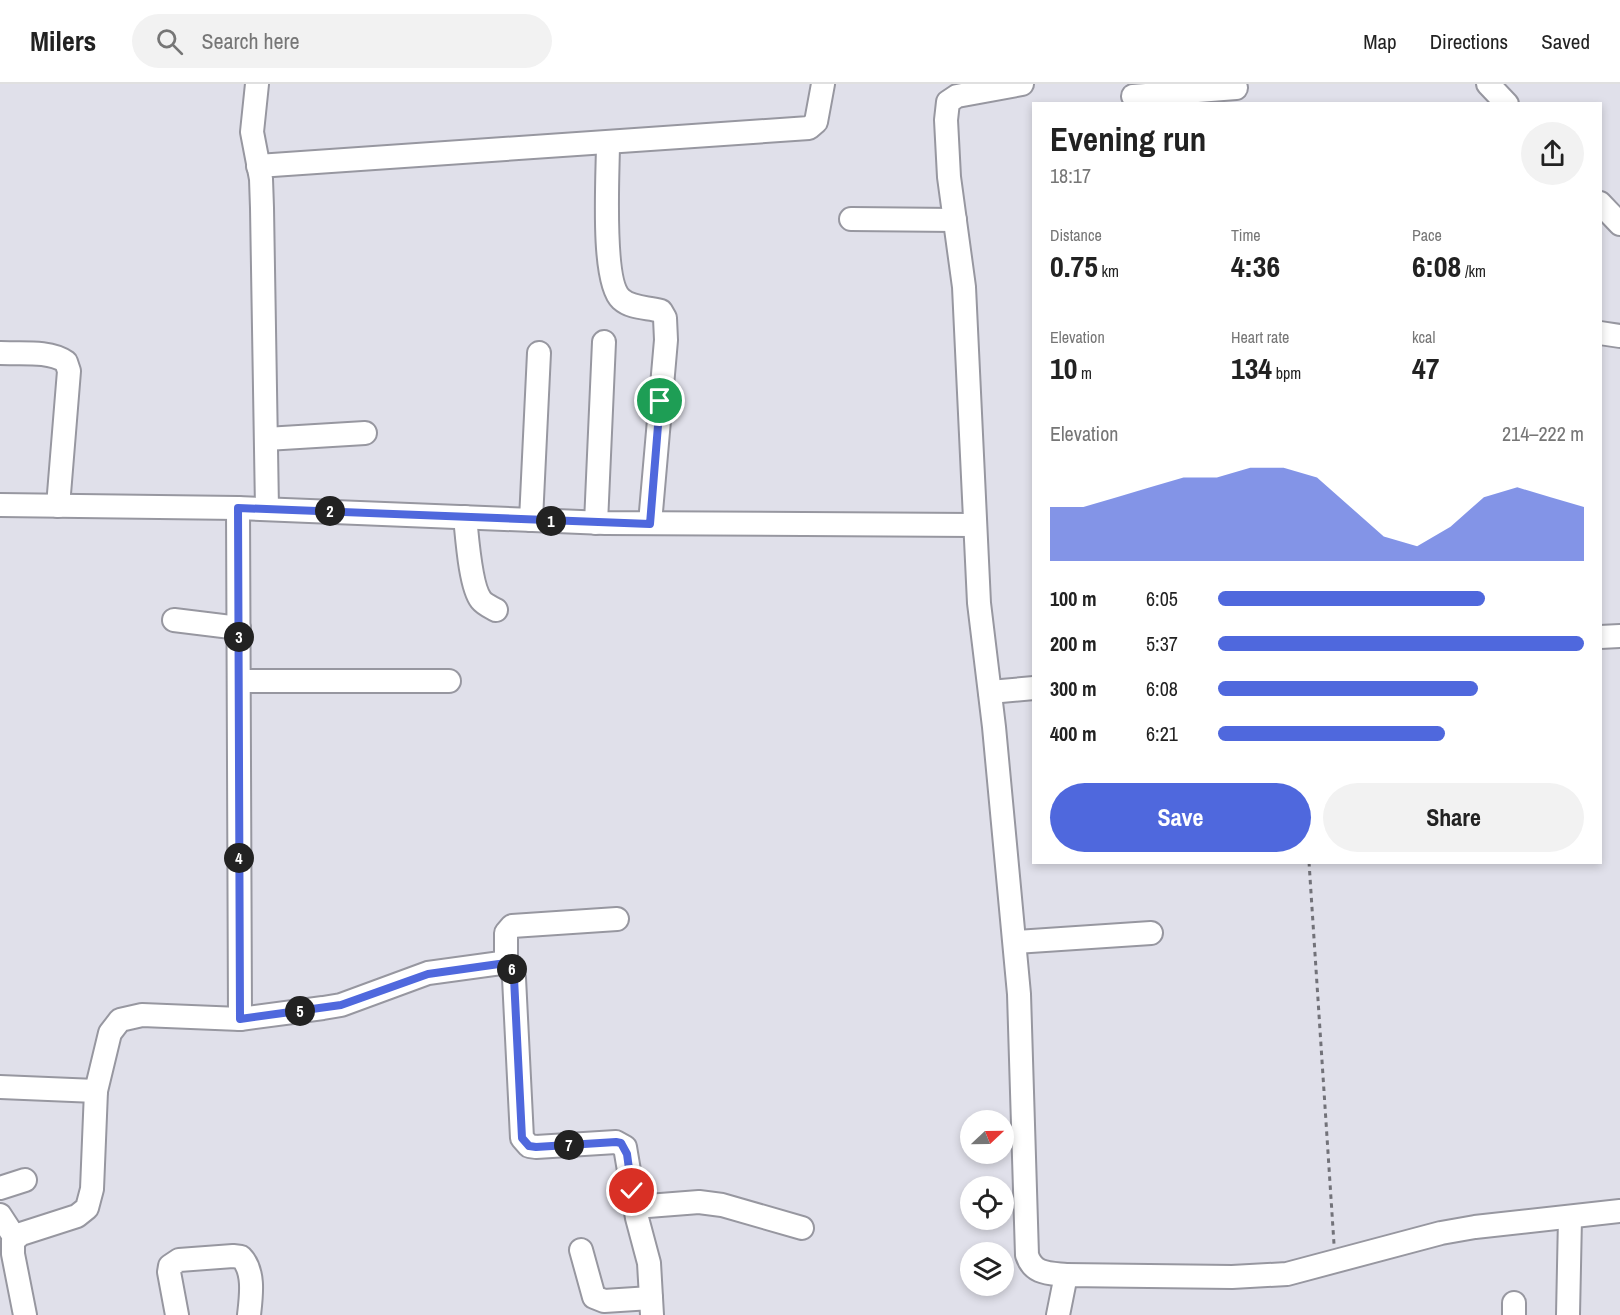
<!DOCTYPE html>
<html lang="en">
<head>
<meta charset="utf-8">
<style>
  body { margin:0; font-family:"Archivo Narrow",sans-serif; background:#f2f2f2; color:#222; height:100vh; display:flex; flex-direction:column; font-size:22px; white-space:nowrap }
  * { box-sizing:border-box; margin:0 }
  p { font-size:20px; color:#767676 }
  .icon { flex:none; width:33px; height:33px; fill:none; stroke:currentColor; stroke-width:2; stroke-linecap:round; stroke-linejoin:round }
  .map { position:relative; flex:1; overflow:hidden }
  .panel { position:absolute; left:1032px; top:18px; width:570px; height:762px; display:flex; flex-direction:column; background:#fff; border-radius:0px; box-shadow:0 3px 9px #0003 }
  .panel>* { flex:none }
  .needle { width:39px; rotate:68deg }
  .buttons { position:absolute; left:960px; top:1026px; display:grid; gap:12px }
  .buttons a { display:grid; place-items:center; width:54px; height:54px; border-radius:50%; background:#fff; box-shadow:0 3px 9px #0003; font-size:30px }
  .pin { position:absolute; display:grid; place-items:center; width:51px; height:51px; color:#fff; margin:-26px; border:3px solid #fff; border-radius:50%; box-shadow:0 2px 6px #0007 }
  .km { position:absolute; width:30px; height:30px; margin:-15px; border-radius:50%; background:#222; color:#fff; font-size:16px; line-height:30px; text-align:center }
  .round { display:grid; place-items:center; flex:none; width:63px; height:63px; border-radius:32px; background:#f2f2f2 }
  .summary { display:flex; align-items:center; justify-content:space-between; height:102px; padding:0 18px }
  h1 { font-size:33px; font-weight:800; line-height:45px }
  .figures { display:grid; grid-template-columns:repeat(3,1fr); gap:9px; height:102px; padding:6px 18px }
  .figures div { display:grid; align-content:center }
  .figures b { font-size:30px; font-weight:800 }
  .figures small { font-size:16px; font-weight:400 }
  .figures p { font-size:16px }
  .chart { height:168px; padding:12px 18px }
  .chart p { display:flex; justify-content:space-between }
  .chart svg { width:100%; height:108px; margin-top:6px; fill:#4f68dd; opacity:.7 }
  .cta { display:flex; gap:12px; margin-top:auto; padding:12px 18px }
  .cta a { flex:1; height:69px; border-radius:36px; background:#4f68dd; color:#fff; font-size:24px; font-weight:800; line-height:69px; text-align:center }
  .cta a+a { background:#f2f2f2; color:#222 }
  ul { padding:0 18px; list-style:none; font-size:20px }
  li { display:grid; grid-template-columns:96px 72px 1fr; align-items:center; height:45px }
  li i { height:15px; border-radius:8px; background:#4f68dd }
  header { display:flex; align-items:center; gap:36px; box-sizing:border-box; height:84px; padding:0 30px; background:#fff; border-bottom:2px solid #e0e0e0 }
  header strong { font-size:28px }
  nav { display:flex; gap:33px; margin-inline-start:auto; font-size:21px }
  .search { width:420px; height:54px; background:#f2f2f2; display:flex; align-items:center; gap:15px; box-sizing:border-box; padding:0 21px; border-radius:33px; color:#767676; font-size:22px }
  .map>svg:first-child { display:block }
</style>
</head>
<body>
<header>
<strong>Milers</strong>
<div class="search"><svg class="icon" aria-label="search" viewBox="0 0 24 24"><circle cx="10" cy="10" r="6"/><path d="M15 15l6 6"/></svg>Search here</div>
<nav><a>Map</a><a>Directions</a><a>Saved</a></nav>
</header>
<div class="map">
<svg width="1620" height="1231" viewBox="0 0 1620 1231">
  <rect width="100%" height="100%" fill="#e0e0ea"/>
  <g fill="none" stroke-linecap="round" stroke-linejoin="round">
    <!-- minor casing -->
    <g stroke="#9797a0" stroke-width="26">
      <g id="minor">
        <polyline points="257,0 252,48 261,95 262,124 267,425"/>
        <path d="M1022,0L957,12L948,18L946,36L949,93L964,203L979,519L994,643L1019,910L1027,1171C1033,1190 1048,1189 1066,1191"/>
        <polyline points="1488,0 1507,20"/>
        <polyline points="1133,12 1236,4"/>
        <path d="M608,59C608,89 601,197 621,215C632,225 648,223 661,227L665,234L666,256L650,439"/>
        <polyline points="258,82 809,44 816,38 823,0"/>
        <polyline points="1600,119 1620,140"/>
        <polyline points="851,135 955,136"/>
        <polyline points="1600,249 1620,252"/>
        <path d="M0,269C19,270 50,266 66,278L69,287L58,422"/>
        <polyline points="266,355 365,349"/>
        <polyline points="0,421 238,424 605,439 974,441"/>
        <polyline points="238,424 240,935"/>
        <path d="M465,433C467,451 470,502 481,516C485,521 491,523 496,526"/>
        <polyline points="531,436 539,269"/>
        <polyline points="596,439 604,258"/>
        <polyline points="174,536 239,544"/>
        <polyline points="1600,553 1620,552"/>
        <polyline points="239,597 449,597"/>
        <polyline points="990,608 1034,604"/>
        <polyline points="1015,858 1151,849"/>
        <polyline points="506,879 506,849 512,842 617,835"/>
        <polyline points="0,1003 96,1007"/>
        <polyline points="0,1104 25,1096"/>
        <polyline points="635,1123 699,1118 722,1121 802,1144"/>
        <polyline points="0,1131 15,1154"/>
        <polyline points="581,1166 594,1213 604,1217 651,1214"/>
        <polyline points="25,1231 13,1170 13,1157 21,1150 77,1132 87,1124 92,1105 96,1007 110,949 120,936 142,931 240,935 323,924 341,921 428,889 501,879 509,881 514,894 522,1054 529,1062 536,1063 616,1058 625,1063 637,1134 649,1179 652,1231"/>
        <path d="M177,1231L169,1188L170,1182L179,1176L233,1172L241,1173C255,1187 251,1213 249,1231"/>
        <polyline points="1058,1231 1066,1191 1232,1193 1287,1190 1441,1149 1475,1143 1620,1127"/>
        <polyline points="1514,1231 1514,1219"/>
        <polyline points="1568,1231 1570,1134"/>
      </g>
    </g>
    <!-- path -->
    <polyline stroke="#727279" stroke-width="3" stroke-dasharray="4.5 4.5" stroke-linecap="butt" points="1309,778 1334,1160"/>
    <!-- minor -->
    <use href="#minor" stroke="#fff" stroke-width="22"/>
  </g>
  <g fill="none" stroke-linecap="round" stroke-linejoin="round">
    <!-- route casing -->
    <g stroke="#fff" stroke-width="12">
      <polyline id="route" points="632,1107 627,1070 621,1059 616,1058 536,1063 529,1062 522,1054 514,894 512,884 506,879 428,890 341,921 240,935 238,424 650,440 660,317"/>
    </g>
    <!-- route -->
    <use href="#route" stroke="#4f68dd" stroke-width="8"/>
  </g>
</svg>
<div class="buttons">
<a><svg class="needle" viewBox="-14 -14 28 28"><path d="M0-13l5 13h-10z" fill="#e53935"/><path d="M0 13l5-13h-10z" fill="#767676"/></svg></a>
<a><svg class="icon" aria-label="locate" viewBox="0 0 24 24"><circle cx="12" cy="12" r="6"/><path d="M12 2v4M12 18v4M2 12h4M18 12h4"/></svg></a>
<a><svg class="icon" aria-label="layers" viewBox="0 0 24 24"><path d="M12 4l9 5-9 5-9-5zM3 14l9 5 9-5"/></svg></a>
</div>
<div class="pin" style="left:660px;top:317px;background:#1e9e55"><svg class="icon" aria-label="arrive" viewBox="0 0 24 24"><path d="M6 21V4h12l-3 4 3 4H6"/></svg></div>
<div class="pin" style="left:632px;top:1107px;background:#d93025"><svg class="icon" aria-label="check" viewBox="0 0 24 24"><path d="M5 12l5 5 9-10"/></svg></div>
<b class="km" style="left:551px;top:437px">1</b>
<b class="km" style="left:330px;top:427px">2</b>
<b class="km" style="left:239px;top:553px">3</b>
<b class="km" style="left:239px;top:774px">4</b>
<b class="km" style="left:300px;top:927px">5</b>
<b class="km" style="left:512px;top:885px">6</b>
<b class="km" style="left:569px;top:1061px">7</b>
<section class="panel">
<div class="summary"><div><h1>Evening run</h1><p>18:17</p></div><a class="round"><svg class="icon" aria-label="share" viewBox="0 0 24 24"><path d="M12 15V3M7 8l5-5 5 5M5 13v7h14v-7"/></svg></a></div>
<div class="figures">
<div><p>Distance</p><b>0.75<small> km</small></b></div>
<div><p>Time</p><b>4:36</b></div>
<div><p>Pace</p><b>6:08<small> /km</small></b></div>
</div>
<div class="figures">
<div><p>Elevation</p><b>10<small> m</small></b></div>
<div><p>Heart rate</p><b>134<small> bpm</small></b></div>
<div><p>kcal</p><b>47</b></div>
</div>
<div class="chart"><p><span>Elevation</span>214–222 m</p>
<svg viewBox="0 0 160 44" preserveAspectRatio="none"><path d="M0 44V22L10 22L20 18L30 14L40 10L50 10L60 6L70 6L80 10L90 22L100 34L110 38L120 30L130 18L140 14L150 18L160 22V44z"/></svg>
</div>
<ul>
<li><b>100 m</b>6:05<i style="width:73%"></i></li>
<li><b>200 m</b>5:37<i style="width:100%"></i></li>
<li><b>300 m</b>6:08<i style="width:71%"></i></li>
<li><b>400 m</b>6:21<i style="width:62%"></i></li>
</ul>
<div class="cta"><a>Save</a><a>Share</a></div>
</section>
</div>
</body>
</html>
